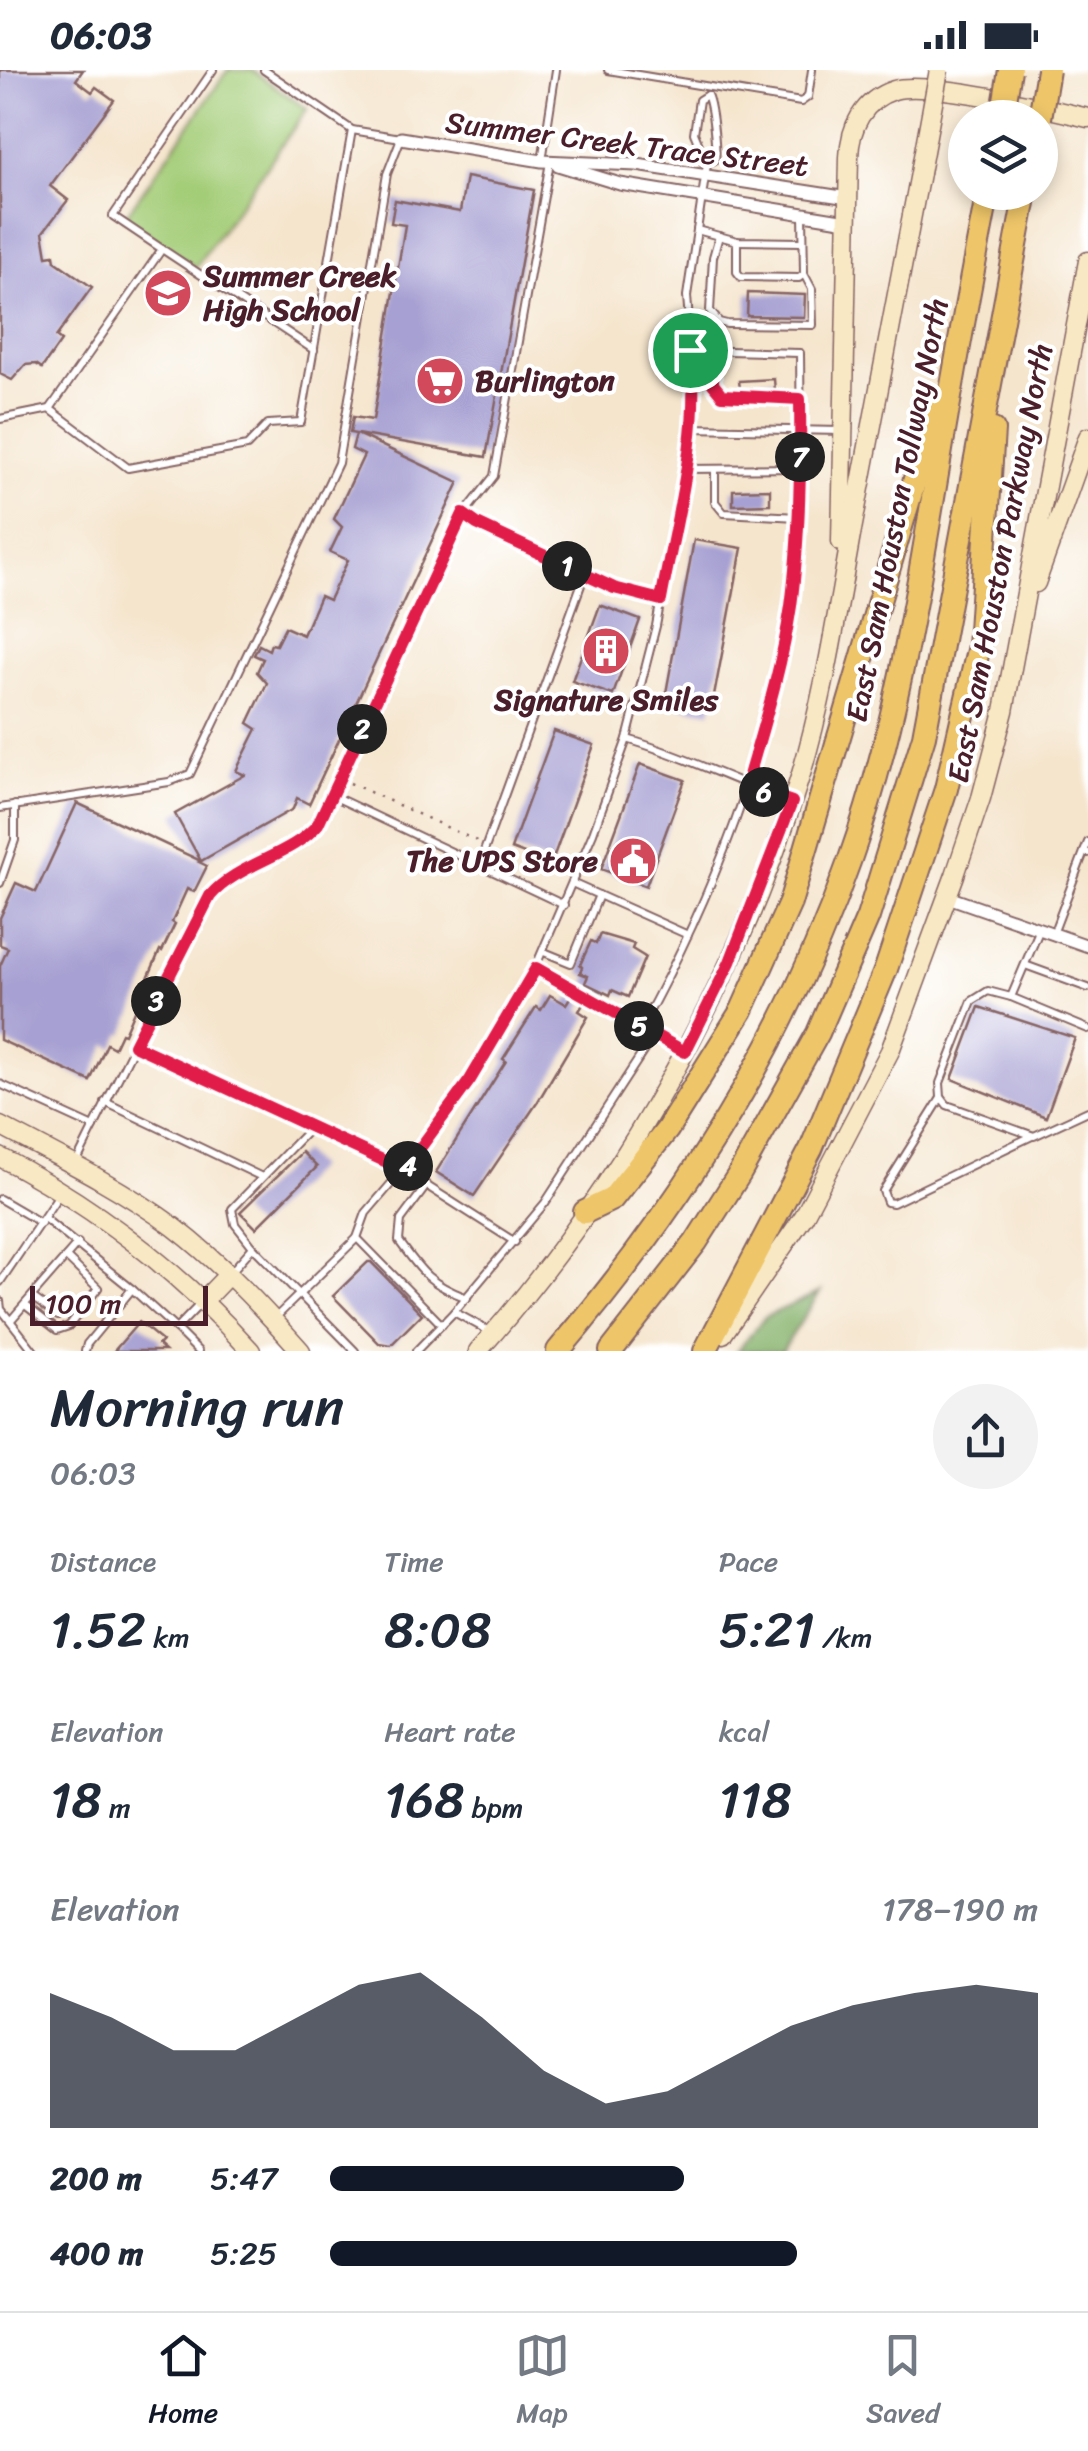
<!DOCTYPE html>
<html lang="en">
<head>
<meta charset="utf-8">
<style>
  body { margin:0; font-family:Sriracha,sans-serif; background:#f2f2f3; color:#1f2937; height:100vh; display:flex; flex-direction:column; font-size:38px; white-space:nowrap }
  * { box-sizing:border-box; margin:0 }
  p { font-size:32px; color:#747a83 }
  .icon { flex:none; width:55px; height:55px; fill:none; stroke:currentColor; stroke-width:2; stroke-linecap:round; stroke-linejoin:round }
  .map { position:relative; height:1281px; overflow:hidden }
  .sheet { display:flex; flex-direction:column; background:#fff; flex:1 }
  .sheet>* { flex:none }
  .tools { position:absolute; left:948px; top:30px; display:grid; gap:20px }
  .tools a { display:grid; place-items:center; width:110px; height:110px; border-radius:50%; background:#fff; box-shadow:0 5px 15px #0003; font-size:50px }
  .scale { position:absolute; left:30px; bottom:25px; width:178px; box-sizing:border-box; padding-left:10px; border:5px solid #4a1f2b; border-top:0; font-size:28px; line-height:35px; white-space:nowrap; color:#4a1f2b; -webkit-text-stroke:8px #fff; paint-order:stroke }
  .pin { position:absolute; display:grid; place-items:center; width:85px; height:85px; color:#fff; margin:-42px; border:5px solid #fff; border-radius:50%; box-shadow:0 2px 10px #0007 }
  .km { position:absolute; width:50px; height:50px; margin:-25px; border-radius:50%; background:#222; color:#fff; font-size:28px; line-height:50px; text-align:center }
  .round { display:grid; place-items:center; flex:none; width:105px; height:105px; border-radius:52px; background:#f2f2f3 }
  .overview { display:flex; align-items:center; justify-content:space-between; height:170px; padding:0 50px }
  h1 { font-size:55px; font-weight:600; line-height:75px }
  .metrics { display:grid; grid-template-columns:repeat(3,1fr); gap:15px; height:170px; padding:10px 50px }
  .metrics div { display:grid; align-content:center }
  .metrics b { font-size:50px; font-weight:600 }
  .metrics small { font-size:28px; font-weight:400 }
  .metrics p { font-size:28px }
  .chart { height:280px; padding:20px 50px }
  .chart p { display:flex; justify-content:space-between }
  .chart svg { width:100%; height:180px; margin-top:10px; fill:#111827; opacity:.7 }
  ul { padding:0 50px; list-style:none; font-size:32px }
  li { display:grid; grid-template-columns:160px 120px 1fr; align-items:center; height:75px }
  li i { height:25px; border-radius:12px; background:#111827 }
  .status { display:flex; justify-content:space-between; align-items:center; height:70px; padding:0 50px; background:#fff; direction:ltr }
  .status svg { height:28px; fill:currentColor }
  .tab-bar { display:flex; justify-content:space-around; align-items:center; height:140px; border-top:2px solid #e0e1e3; background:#fff; font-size:28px; color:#747a83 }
  .tab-bar a { display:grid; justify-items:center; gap:5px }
  .tab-bar .selected { color:#111827 }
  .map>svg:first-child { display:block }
</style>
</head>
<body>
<div class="status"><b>06:03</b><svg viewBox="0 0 49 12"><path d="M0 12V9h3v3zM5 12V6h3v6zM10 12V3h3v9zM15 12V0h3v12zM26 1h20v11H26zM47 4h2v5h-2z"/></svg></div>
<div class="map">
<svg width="1088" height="1281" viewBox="0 0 1088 1281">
  <rect width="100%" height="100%" fill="#fff"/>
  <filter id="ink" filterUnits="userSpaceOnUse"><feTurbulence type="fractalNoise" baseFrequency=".01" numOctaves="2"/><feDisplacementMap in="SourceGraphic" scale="20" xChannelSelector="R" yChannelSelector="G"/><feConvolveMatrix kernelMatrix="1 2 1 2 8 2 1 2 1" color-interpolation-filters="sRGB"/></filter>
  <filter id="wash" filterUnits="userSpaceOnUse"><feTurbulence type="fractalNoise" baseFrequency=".0048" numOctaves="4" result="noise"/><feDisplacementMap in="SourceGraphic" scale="40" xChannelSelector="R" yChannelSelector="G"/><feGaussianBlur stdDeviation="2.25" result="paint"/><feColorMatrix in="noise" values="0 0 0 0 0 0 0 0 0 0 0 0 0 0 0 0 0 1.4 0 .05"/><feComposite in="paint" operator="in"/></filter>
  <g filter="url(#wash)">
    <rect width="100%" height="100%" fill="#f5e5cd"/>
    <!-- green -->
    <polygon fill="#a4cd78" stroke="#777652" stroke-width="2.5" points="228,0 252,0 307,39 195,198 124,148"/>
    <!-- forest -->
    <polygon fill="#83b068" stroke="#66684a" stroke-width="2.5" points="820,1222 782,1281 737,1281 765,1247"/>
    <g id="blocks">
      <!-- building -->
      <g fill="#a7a1d3">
        <polygon points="0,0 83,0 76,10 92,22 96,17 114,30 50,116 68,130 43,162 47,186 54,185 55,191 92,217 56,267 61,271 42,298 36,294 25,295 12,310 0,304"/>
        <polygon points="466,107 534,120 486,387 357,364 459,412 309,734 297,728 293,739 201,791 175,744 245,705 236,701 257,659 248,653 267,613 257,602 263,589 254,585 259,575 269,580 271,574 276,575 285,557 303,565 320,526 329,530 348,490 330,482 342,457 334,449 364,385 352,379 356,364 350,363 353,347 373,350 405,155 391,153 395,130 460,142"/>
        <polygon points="748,223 805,225 804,247 747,246"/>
        <polygon points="774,309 775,321 740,319 739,311"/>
        <polygon points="770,419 770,434 733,435 733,420"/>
        <polygon points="694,470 742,478 711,642 664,634"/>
        <polygon points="600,535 640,550 613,625 572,611"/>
        <polygon points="554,661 594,675 551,794 511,779"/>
        <polygon points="640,694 685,710 646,816 601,799"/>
        <polygon points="77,733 201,791 199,792 207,796 194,822 187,819 172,852 175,854 162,881 160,880 124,964 121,963 114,978 107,974 90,1011 0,970 0,896 8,878 0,875 0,848 16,813 36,822"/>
        <polygon points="600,864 634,874 632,879 645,887 628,927 612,920 610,925 585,913 588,906 580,903 582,897 580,895 591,871 596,874"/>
        <polygon points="550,925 566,934 571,926 584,933 579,941 588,947 537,1033 474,1126 436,1102 506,991 503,989 536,937 541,940"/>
        <polygon points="979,937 1075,968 1046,1047 952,1009"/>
        <polygon points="302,1082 317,1097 256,1158 240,1142"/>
        <polygon points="368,1192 371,1192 422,1244 391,1275 379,1273 333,1226"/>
        <polygon points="139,1252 162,1271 158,1275 165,1281 114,1281"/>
      </g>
    </g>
  </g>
  <g filter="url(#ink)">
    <use href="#blocks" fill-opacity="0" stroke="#866464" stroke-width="2.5"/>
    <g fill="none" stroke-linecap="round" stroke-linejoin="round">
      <!-- service casing -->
      <g stroke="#866464" stroke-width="10">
        <g id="service">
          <polyline points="608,0 801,32 808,27 812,0"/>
          <polyline points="707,25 699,30 694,63 699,75 698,88 707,94"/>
          <polyline points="542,91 556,0"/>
          <polyline points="697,160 737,171 802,172"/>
          <polyline points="719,166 713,187 710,241 719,252 727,254 813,255 812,219 804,204"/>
          <polyline points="737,171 737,202 741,207 799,208 804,204 803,144"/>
          <polyline points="162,179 314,280"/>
          <polyline points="713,281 713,314 721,325 800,329"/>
          <polyline points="50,339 162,179 113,146 213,0"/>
          <polyline points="0,349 50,339 128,398 247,376 268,354 301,352 352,60"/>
          <polyline points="691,358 842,361"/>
          <polyline points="684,399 799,398"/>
          <polyline points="715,400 715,432 724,443 798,447"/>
          <polyline points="463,444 477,453 614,518 661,530"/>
          <path d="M627,669C683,685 735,712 790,731"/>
          <polyline points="331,725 564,835"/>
          <polyline points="0,738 169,712 190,704 338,393 387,104 401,68 352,60 264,0"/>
          <polyline points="1084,782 1088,772"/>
          <polyline points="479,795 585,504"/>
          <polyline points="0,813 15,770 15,735"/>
          <polyline points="574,814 688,865"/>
          <polyline points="1039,861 1011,927 988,921 972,931 940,1013 941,1027 947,1035 1034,1066 1088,1041"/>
          <polyline points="1053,864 1084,782 1088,783"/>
          <polyline points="544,882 571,893 599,825"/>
          <polyline points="1025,895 1088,918"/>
          <polyline points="536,898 683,981"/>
          <polyline points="1011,927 1088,959"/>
          <path d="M641,957C711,831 771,678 791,535C802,452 801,367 800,283L690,280"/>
          <polyline points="134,975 399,1098 515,1172"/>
          <polyline points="0,1014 94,1057"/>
          <polyline points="941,1028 883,1121 887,1132 893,1133 1032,1066"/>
          <polyline points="105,1032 262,1107"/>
          <path d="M75,1095L209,826C238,793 293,786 318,754L461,448L494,406L550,92"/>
          <path d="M427,1115L401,1150L399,1171C422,1203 430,1214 467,1228"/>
          <polyline points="0,1129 41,1153"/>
          <polyline points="44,1148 132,1219"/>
          <polyline points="357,1168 442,1255"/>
          <polyline points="253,1177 235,1154 232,1139 311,1057"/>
          <polyline points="230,1203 253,1177 355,1281"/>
          <polyline points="0,1212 60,1123"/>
          <polyline points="32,1227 58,1246 89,1231"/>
          <polyline points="0,1231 1,1239 34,1281"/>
          <polyline points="25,1235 57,1260 69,1256 98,1218 66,1187"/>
          <polyline points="454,1242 545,1133 654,965"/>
          <path d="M274,1249L357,1168L366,1143L425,1074L470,1010L526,919L593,763L627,669L656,556L689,376L694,313L687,226L707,94L715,91C717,80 712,34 707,25"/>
          <polyline points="11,1250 78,1173"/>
          <polyline points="85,1281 87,1274 132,1219 176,1259"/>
          <polyline points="198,1281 176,1259 202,1232"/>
          <polyline points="416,1281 454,1242 489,1261"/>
        </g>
      </g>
      <!-- minor casing -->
      <g stroke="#866464" stroke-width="15">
        <g id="minor">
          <polyline points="401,68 542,91 637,95 848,128"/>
          <polyline points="558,95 620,114 847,151"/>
          <polyline points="948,827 1088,876"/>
        </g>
      </g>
      <!-- secondary casing -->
      <g stroke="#866464" stroke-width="21">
        <g id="secondary">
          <path d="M841,472L849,87C850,57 863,30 894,20C926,10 1051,39 1088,48"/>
          <polyline points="1036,513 1088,367"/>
          <path d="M0,1056C59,1087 120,1117 174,1157C221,1193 261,1236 301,1281"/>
          <path d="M0,1087C94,1136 180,1202 251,1281"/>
          <polyline points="203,1231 229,1204"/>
          <polyline points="723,1264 804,1146 890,981 955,805 981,728 1004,641 1088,191"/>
          <path d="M478,1281C620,1122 739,909 801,704C825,624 837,542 852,460C875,341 898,222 920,103"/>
        </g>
      </g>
      <!-- motorway casing -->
      <g stroke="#866464" stroke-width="26">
        <g id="motorway">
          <polyline points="585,1142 612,1129 667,1060 742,940 790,833 935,341"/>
          <path d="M558,1281C683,1134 786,972 850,789C895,663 916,530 938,398C953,306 970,214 988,122"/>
          <polyline points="611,1281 696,1172 740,1103 818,963 868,847 924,666 1026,122"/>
          <polyline points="705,1281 811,1079 886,899 946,719 979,576 993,360"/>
        </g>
      </g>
      <!-- path -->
      <polyline stroke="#866464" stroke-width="2.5" stroke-dasharray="2.5 8" stroke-linecap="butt" points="350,713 479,772"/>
      <!-- service -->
      <use href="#service" stroke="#fff" stroke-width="6"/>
      <!-- minor -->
      <use href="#minor" stroke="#fff" stroke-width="11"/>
      <!-- secondary -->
      <use href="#secondary" stroke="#f8e8c3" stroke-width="18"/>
      <!-- motorway -->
      <use href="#motorway" stroke="#eec569" stroke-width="22"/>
      <!-- secondary-bridge casing -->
      <g stroke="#866464" stroke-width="21" stroke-linecap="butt">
        <polyline id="secondary-bridge" points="920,103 939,0"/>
      </g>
      <!-- motorway-bridge casing -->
      <g stroke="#866464" stroke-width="26" stroke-linecap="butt">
        <g id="motorway-bridge">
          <polyline points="1002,48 1010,0"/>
          <polyline points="1040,48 1048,0"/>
        </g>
      </g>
      <!-- secondary-bridge -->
      <use href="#secondary-bridge" stroke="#f8e8c3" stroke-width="18"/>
      <!-- motorway-bridge -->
      <use href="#motorway-bridge" stroke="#eec569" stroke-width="22"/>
    </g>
  </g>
  <g fill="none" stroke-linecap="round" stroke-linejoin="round" filter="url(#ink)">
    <!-- route casing -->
    <g stroke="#fff" stroke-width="20">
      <path id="route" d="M690,280L713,281V314L722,325L800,329C801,398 800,468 791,536C782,597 763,657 746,716L792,732L730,892L685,982L536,898L470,1010L404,1100L134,975L210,826C238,793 292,786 318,754L463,444L477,454L614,518L661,530C675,454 703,355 690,280Z"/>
    </g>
    <!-- route -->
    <use href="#route" stroke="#e11d48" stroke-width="12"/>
  </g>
  <!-- icons -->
  <defs>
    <g id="school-disc" transform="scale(2.5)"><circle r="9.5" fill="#d1495b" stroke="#fff"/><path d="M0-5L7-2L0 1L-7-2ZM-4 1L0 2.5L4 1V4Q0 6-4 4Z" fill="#fff"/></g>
    <g id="supermarket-disc" transform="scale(2.5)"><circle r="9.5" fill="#d1495b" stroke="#fff"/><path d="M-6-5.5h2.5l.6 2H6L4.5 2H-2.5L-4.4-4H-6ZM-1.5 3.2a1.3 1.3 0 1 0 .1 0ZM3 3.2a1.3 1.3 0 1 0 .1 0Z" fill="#fff"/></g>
    <g id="building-disc" transform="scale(2.5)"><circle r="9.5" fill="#d1495b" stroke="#fff"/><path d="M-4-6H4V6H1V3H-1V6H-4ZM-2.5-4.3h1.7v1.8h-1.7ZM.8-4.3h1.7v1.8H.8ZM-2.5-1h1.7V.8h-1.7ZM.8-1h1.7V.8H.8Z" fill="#fff"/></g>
    <g id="civic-disc" transform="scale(2.5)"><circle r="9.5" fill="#d1495b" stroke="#fff"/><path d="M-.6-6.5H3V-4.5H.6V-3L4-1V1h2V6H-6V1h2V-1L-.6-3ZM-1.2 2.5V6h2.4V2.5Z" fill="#fff"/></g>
  </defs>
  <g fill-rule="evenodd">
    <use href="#school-disc" x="168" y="223"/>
    <use href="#supermarket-disc" x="440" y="311"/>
    <use href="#building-disc" x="606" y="581"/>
    <use href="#civic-disc" x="633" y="791"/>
  </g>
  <g text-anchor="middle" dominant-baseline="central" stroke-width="8" stroke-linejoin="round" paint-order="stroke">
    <!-- street labels -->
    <g font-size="30" fill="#4a1f2b" stroke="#fff">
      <text transform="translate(627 74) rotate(7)">Summer Creek Trace Street</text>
      <text transform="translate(897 440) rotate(-79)">East Sam Houston Tollway North</text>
      <text transform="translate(1000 493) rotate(-79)">East Sam Houston Parkway North</text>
    </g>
    <!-- poi labels -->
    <g font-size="30" font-weight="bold" fill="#4a1f2b" stroke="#fff" text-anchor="start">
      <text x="203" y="206">Summer Creek<tspan x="203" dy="34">High School</tspan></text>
      <text x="475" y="311">Burlington</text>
      <text x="606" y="630" text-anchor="middle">Signature Smiles</text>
      <text x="598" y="791" text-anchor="end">The UPS Store</text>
    </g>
  </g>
</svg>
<div class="tools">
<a><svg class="icon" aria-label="layers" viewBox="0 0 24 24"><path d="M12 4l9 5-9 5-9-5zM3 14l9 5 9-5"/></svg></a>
</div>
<div class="scale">100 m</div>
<div class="pin" style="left:690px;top:280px;background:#1e9e55"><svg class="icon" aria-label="arrive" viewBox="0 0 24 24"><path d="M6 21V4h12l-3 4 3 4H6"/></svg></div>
<b class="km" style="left:567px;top:496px">1</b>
<b class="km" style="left:362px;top:659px">2</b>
<b class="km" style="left:156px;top:931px">3</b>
<b class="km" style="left:408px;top:1096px">4</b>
<b class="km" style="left:639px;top:956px">5</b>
<b class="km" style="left:764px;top:722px">6</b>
<b class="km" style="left:800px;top:387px">7</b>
</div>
<section class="sheet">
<div class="overview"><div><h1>Morning run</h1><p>06:03</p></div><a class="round"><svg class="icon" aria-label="share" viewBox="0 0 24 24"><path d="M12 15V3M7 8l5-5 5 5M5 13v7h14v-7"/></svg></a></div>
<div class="metrics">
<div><p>Distance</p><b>1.52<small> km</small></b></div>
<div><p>Time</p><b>8:08</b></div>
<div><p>Pace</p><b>5:21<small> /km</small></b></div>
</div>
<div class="metrics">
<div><p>Elevation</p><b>18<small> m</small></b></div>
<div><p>Heart rate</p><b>168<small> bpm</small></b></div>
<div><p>kcal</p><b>118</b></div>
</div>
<div class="chart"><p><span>Elevation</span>178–190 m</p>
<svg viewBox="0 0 160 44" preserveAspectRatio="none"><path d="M0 44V11L10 17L20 25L30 25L40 17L50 9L60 6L70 17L80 30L90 38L100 35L110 27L120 19L130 14L140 11L150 9L160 11V44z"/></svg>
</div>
<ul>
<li><b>200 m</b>5:47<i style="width:50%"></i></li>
<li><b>400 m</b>5:25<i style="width:66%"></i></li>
</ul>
</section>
<nav class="tab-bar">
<a class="selected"><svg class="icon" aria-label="home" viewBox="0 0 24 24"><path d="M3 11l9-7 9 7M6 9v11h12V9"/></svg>Home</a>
<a><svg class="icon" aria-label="map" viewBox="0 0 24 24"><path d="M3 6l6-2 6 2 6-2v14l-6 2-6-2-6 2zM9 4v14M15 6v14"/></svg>Map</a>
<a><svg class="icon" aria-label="saved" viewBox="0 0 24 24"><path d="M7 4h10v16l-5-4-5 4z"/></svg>Saved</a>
</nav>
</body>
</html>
